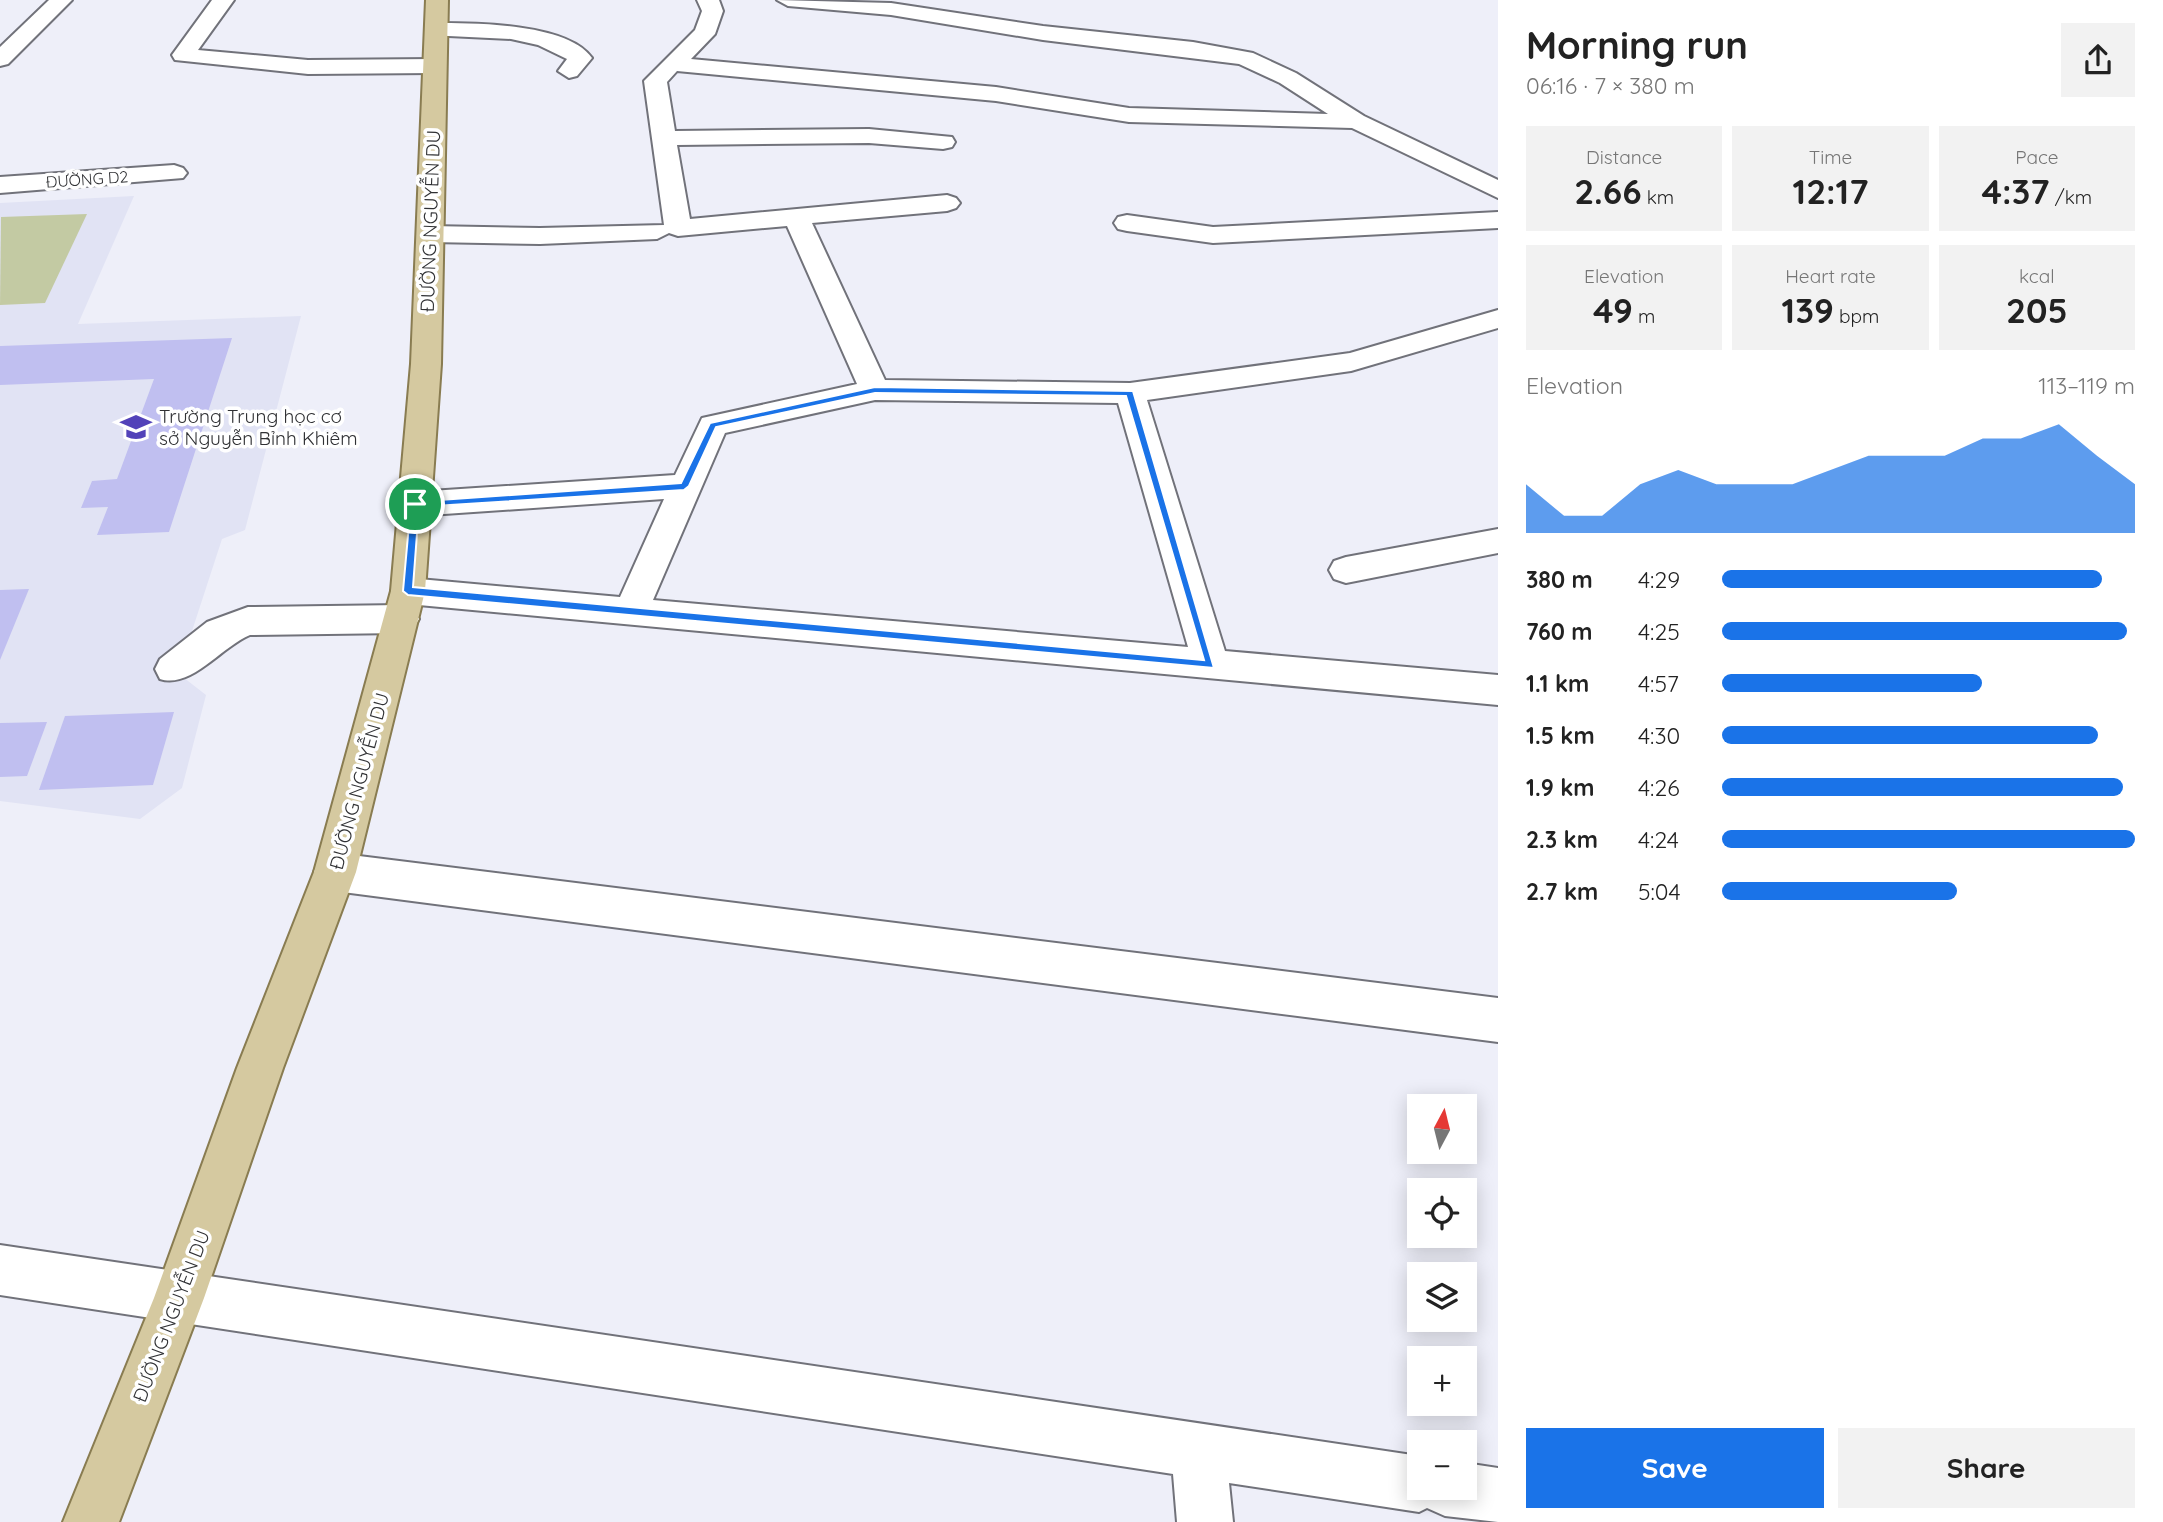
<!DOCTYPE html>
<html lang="en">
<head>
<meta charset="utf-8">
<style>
  body { margin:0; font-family:Quicksand,sans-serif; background:#f2f2f2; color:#222; height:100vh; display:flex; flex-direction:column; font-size:26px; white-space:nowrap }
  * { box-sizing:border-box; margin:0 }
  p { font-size:23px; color:#767676 }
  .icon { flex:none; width:38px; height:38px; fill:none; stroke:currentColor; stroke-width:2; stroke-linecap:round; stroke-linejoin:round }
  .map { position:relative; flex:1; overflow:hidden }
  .side { display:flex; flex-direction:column; background:#fff; width:665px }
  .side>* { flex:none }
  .needle { width:46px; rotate:7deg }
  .fabs { position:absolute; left:1407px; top:1094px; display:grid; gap:14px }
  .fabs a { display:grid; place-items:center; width:70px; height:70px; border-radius:0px; background:#fff; box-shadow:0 4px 18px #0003; font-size:35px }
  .pin { position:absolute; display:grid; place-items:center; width:60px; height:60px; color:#fff; margin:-30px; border:4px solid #fff; border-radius:50%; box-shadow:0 2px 7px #0007 }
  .round { display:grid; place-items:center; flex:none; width:74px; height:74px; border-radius:0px; background:#f2f2f2 }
  .summary { display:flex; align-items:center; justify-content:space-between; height:119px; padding:0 28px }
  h1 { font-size:38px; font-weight:800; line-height:52px }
  .metrics { display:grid; grid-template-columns:repeat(3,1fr); gap:10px; height:119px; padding:7px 28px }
  .metrics div { display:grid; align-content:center; border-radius:0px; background:#f2f2f2; text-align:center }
  .metrics b { font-size:35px; font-weight:800 }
  .metrics small { font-size:19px; font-weight:400 }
  .metrics p { font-size:19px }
  .chart { height:196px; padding:14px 28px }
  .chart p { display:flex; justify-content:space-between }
  .chart svg { width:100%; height:126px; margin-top:7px; fill:#1a73e8; opacity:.7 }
  .button { display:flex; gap:14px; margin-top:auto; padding:14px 28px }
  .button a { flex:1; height:80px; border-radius:0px; background:#1a73e8; color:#fff; font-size:28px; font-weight:800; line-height:80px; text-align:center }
  .button a+a { background:#f2f2f2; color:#222 }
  ul { padding:0 28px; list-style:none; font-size:23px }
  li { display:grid; grid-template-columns:112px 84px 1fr; align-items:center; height:52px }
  li i { height:18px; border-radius:9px; background:#1a73e8 }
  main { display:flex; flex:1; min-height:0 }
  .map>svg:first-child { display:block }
</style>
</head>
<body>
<main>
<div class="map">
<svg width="1498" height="1522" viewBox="0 0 1498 1522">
  <rect width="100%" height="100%" fill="#eeeff9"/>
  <!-- built -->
  <polygon fill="#e1e3f4" points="134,196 78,324 301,316 245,530 222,539 191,634 161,660 206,695 182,788 140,819 0,801 0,203"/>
  <!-- green -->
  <polygon fill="#c3caa3" points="87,214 45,303 0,305 1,217"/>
  <!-- building -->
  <g fill="#c0bff0">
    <polygon points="232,338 169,532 97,535 108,507 81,508 92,481 117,479 154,379 0,385 0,346"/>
    <polygon points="29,589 0,660 0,590"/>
    <polygon points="174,712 153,785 39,790 65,716"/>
    <polygon points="47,722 27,776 0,777 0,723"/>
  </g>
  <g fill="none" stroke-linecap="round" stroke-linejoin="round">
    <!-- minor casing -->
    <g stroke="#71727a" stroke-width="4">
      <g id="minor">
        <polygon points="49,0 72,0 8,64 0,66 0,47"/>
        <polygon points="212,0 234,0 198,50 308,60 435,59 446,66 435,73 308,74 175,60 172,55"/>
        <path d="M697,0H719L723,11L715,34L691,59L996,87L1129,108L1328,114L1280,83L1239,64L1043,40L891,15L788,6L777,0L891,3L1043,26L1193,42L1253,53L1296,73L1364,116L1498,180V198L1352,128L1129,122L996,101L677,71L667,82L675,131L869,129L952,137L955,142L952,147L943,149L869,143L677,145L690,219L947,195L956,198L960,203L956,208L947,211L812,223L885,380L1130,383L1350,353L1498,310V328L1351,371L1147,400L1225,651L1498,675V705L408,604L396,600L391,591L396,582L408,578L620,597L664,499L415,516L403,512L399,504L403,496L415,492L675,475L702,418L857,384L787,226L678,236L669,233L657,239L540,244L430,242L421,240L417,234L421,228L430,226L540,228L664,225L644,81L695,30L702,11ZM875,400L1118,403L1188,647L653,600L725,433Z"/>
        <path d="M436,23C474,23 568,23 592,58L577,76L569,78L558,71L567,59L538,45L511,39L428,35L425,30Z"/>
        <polygon points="174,165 183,168 187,173 183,178 0,193 0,177"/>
        <polygon points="1498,212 1498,228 1213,243 1127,231 1118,229 1114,223 1118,217 1127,215 1213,227"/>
        <polygon points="1498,529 1498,553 1346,583 1334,579 1329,570 1334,561 1346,557"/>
        <path d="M401,605L413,609L419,619L413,629L401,633L250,635C221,647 191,689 160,679L155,669L160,659L207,622L248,607Z"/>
        <polygon points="335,853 1498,998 1498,1042 335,891 320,885 314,872 320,859"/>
        <polygon points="0,1245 1419,1456 1419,1488 1465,1488 1465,1463 1498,1468 1498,1522 1445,1516 1427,1508 1419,1512 1229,1483 1233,1522 1177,1522 1173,1474 0,1295"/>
      </g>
    </g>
    <!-- major casing -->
    <g stroke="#897c51" stroke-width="4">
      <polygon id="major" points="426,0 448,0 441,364 425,591 356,872 283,1068 204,1298 119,1522 63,1522 154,1298 237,1068 314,872 391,591 411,364"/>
    </g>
    <!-- minor -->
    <use href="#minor" fill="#fff" fill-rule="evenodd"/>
    <!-- major -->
    <use href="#major" fill="#d5c9a0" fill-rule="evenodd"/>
  </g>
  <!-- route -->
  <path fill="#1a73e8" stroke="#fff" stroke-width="2" fill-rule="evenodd" d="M875,387L1133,391L1214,668L408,595L403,591L411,502L681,483L710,423ZM875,393L1126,396L1204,660L413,587L419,507L684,490L689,486L716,427Z"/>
  <!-- icons -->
  <defs>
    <g id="school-bare" transform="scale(2.415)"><path d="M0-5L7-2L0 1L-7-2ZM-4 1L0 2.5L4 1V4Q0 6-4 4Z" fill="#5242b9" stroke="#fff" stroke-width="2.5" paint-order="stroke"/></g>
  </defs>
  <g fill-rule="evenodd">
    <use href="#school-bare" x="136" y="427"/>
  </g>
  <g text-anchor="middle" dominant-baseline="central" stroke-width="7" stroke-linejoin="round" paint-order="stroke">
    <!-- far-street labels -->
    <g font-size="16" fill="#303134" stroke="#fff">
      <text transform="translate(87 179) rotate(-4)">ĐƯỜNG D2</text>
    </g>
    <!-- street labels -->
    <g font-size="19" fill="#303134" stroke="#fff">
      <text transform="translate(430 221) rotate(-88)">ĐƯỜNG NGUYỄN DU</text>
      <text transform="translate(359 781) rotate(-75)">ĐƯỜNG NGUYỄN DU</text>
      <text transform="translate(171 1316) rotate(-69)">ĐƯỜNG NGUYỄN DU</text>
    </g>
    <!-- poi labels -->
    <g font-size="19" fill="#303134" stroke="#fff" text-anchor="start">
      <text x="159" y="416">Trường Trung học cơ<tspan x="159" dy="22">sở Nguyễn Bỉnh Khiêm</tspan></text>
    </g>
  </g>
</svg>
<div class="fabs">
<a><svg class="needle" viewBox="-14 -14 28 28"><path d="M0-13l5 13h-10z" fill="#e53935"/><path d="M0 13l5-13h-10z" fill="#767676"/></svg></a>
<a><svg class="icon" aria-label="locate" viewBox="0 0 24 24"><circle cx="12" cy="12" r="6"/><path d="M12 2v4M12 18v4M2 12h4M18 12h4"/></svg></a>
<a><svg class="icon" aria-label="layers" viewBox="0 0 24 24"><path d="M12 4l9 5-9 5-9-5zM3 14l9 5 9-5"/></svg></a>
<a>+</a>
<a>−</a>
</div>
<div class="pin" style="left:415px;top:504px;background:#1e9e55"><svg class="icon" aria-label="arrive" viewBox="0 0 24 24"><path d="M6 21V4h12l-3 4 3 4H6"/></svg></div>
</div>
<section class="side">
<div class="summary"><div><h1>Morning run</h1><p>06:16 · 7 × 380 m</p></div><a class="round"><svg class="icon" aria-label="share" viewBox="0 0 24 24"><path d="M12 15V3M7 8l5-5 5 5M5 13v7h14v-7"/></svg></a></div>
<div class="metrics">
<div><p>Distance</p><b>2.66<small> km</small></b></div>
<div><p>Time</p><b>12:17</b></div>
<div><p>Pace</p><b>4:37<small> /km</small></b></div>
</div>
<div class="metrics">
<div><p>Elevation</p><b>49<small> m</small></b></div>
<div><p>Heart rate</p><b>139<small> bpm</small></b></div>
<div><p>kcal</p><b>205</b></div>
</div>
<div class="chart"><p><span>Elevation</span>113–119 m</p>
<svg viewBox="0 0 160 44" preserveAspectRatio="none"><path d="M0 44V27L10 38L20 38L30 27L40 22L50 27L60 27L70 27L80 22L90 17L100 17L110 17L120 11L130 11L140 6L150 17L160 27V44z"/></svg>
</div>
<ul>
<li><b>380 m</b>4:29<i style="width:92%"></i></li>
<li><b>760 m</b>4:25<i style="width:98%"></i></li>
<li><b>1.1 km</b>4:57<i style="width:63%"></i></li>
<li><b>1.5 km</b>4:30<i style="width:91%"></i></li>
<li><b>1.9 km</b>4:26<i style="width:97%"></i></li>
<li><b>2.3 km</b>4:24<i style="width:100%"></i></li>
<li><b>2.7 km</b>5:04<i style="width:57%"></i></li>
</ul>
<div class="button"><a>Save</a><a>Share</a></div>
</section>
</main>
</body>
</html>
